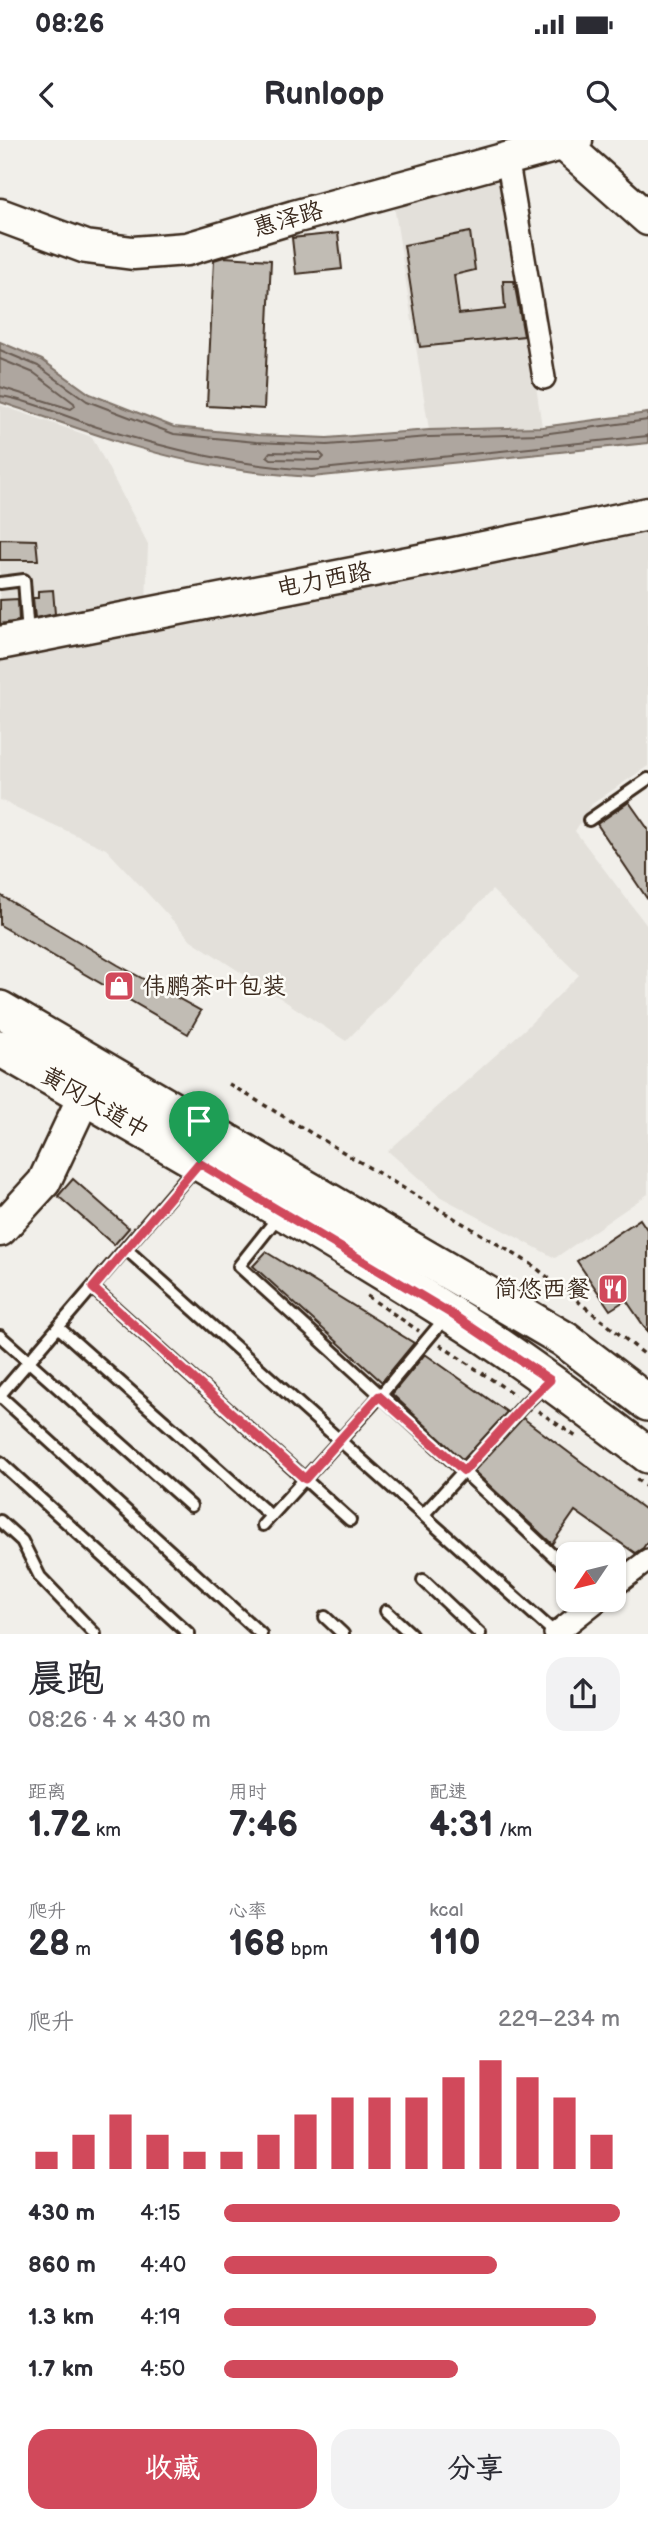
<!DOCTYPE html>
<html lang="zh">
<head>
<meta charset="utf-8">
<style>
  body { margin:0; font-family:"Balsamiq Sans","LXGW WenKai TC",sans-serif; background:#f2f2f3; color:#2b2b33; height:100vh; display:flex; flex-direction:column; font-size:26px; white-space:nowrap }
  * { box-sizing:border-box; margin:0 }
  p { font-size:23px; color:#7c7c81 }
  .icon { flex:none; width:38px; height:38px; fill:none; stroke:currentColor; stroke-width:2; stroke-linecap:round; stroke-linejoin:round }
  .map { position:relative; height:1494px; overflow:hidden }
  .side { display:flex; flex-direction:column; background:#fff; flex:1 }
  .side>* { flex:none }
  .needle { width:46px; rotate:235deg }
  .fabs { position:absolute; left:556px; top:1402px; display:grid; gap:14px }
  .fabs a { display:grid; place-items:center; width:70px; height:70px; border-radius:14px; background:#fff; box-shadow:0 2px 5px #0004; font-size:35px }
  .pin { position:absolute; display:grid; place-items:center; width:60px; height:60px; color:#fff; margin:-72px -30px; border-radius:50% 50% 50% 0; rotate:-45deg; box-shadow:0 0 7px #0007 }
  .pin .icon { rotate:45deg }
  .round { display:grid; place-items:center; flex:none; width:74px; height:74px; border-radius:21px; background:#f2f2f3 }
  .headline { display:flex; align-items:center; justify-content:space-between; height:119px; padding:0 28px }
  h1 { font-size:38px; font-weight:600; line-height:52px }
  .metrics { display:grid; grid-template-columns:repeat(3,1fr); gap:10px; height:119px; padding:7px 28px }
  .metrics div { display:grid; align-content:center }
  .metrics b { font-size:35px; font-weight:600 }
  .metrics small { font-size:19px; font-weight:400 }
  .metrics p { font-size:19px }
  .chart { height:196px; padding:14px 28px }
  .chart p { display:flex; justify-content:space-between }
  .chart svg { width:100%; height:126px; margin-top:7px; stroke:#d1495b; stroke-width:6 }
  .action { display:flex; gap:14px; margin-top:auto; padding:14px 28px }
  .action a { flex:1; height:80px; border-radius:21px; background:#d1495b; color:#fff; font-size:28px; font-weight:600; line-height:80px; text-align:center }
  .action a+a { background:#f2f2f3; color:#2b2b33 }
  ul { padding:0 28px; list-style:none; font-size:23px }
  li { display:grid; grid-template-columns:112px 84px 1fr; align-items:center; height:52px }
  li i { height:18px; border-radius:9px; background:#d1495b }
  .status { display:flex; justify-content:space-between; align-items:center; height:49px; padding:0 35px; background:#fff; direction:ltr }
  .status svg { height:19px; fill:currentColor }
  header { display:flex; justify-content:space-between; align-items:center; height:91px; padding:0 28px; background:#fff; font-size:32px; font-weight:600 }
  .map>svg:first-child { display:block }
</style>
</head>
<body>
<div class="status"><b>08:26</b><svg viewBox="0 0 49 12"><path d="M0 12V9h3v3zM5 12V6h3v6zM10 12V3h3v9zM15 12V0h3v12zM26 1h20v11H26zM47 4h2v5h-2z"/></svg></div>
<header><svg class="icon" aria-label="back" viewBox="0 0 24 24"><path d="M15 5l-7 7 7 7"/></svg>Runloop<svg class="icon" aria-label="search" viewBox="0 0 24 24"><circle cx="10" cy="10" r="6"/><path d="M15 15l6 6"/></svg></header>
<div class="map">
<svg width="648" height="1494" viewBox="0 0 648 1494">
  <rect width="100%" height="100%" fill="#f1efea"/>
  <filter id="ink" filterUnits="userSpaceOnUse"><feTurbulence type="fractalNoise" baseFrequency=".0143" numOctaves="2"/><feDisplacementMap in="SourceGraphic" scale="14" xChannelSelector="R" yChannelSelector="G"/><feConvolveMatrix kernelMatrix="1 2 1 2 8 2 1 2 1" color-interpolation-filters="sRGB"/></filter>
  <g filter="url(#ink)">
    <!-- built -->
    <g fill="#e3e0da">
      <polygon points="501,36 512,81 542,287 429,290 394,65"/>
      <polygon points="0,265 92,297 148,404 146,465 648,366 648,626 592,664 575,691 648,787 648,1054 555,1118 439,1056 388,1011 526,888 579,835 492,750 346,901 191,800 106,709 0,660"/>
    </g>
    <!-- water -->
    <path fill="#aea69f" stroke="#80746b" stroke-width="2" d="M0,202L42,220L90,254L174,287L257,295L327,298L429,290L542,287L648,273V303L312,337C280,335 248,332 216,326C143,314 71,285 0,262Z"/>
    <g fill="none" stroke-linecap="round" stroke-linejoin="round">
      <!-- shore -->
      <g stroke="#695c52" stroke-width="2">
        <polyline points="0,210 38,226 87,261 174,294 256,302 327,305 429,297 542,294 648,280"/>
        <polyline points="0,219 34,233 74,263 75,266 71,269 0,247"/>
        <path d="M0,256C26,259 70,278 97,287C168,309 238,326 312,330L648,296"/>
        <polygon points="270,312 320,313 324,317 321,320 271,319 267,316"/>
      </g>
    </g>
    <!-- building -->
    <g fill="#c1bcb4" stroke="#3b2a1e" stroke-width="2">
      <polygon points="470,92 475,130 454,135 459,174 505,169 503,141 514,141 524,196 420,207 404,105"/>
      <polygon points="338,93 342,129 296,134 292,98"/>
      <polygon points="224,117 271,120 264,269 207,266 214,120"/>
      <polygon points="0,399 36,400 38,420 0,420"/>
      <polygon points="53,450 55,474 35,478 33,458 38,458 38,451"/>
      <polygon points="18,459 19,481 0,484 0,460"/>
      <polygon points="629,662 648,689 648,760 597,684"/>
      <polygon points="0,755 118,825 201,871 188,894 0,785"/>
      <polygon points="73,1039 129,1088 114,1105 58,1056"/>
      <polygon points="640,1079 648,1091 648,1192 626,1160 610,1170 577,1121"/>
      <polygon points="266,1112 414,1203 382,1242 253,1126"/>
      <polygon points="425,1214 507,1272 463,1320 392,1254"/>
      <polygon points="523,1278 648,1372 648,1401 643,1408 635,1413 575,1371 552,1404 474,1331"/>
    </g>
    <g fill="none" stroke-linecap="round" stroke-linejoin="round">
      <!-- lane casing -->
      <g stroke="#3b2a1e" stroke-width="16">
        <g id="lane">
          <polyline points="0,443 24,440 28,495"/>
          <polyline points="589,680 648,639"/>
          <path d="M278,1077L239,1126C350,1227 461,1327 569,1431"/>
          <polyline points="126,1109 556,1494"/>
          <polyline points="93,1148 350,1380"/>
          <polyline points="59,1188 271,1376"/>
          <polyline points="0,1196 191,1366"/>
          <polyline points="0,1255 197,1025"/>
          <polyline points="0,1256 261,1494"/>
          <polyline points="0,1322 189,1494"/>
          <polyline points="423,1375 526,1263 546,1244"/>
          <polyline points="0,1381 22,1401 40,1437 95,1494"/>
          <polyline points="263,1385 379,1257 446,1177"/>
          <polyline points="423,1440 480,1494"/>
          <polyline points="386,1471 411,1494"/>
          <polyline points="325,1477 343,1494"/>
        </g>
      </g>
      <!-- street casing -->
      <g stroke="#3b2a1e" stroke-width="26">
        <g id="street">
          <polyline points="507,17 544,238"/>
          <polyline points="614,1446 648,1420"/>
          <polyline points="555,1494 598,1460"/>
        </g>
      </g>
      <!-- secondary casing -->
      <g stroke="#3b2a1e" stroke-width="37">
        <g id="secondary">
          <polyline points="559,0 648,79"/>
          <polyline points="0,75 86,107 133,113 187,109 294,77 576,0"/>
          <polyline points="0,503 450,415 648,374"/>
          <polyline points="0,1090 44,1042 84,957"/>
        </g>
      </g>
      <!-- primary casing -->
      <g stroke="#3b2a1e" stroke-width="40">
        <g id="primary">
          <polyline points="0,869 564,1199 648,1263"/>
          <path d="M0,908C150,995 302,1080 449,1173C518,1216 583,1266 648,1315"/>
        </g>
      </g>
      <!-- path -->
      <g stroke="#3b2a1e" stroke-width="3.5" stroke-dasharray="5 5" stroke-linecap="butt">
        <polyline points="229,944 531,1124 648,1217"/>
        <polyline points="367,1156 419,1191"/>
        <polyline points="440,1205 515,1255"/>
        <polyline points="538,1271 578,1298"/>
        <polyline points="636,1339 648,1348"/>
      </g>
      <!-- lane -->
      <use href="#lane" stroke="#fdfcf7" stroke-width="10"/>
      <!-- street -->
      <use href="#street" stroke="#fdfcf7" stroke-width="21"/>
      <!-- secondary -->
      <use href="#secondary" stroke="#fdfcf7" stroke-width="32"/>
      <!-- primary -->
      <use href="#primary" stroke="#fdfcf7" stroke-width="35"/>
    </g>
  </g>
  <g fill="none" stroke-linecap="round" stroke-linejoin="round" filter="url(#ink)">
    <!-- route casing -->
    <g stroke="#fff" stroke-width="14">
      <polygon id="route" points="199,1023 450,1173 550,1240 526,1263 464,1331 379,1256 305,1339 93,1148"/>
    </g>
    <!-- route -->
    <use href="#route" stroke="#d1495b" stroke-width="9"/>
  </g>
  <!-- icons -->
  <defs>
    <g id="shop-square" transform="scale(1.575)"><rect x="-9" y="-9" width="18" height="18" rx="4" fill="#d1495b" stroke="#fdfcf7"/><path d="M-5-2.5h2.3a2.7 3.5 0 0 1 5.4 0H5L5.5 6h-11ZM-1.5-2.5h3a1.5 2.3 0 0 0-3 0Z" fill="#fff"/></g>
    <g id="restaurant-square" transform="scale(1.575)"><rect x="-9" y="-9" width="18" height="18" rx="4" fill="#d1495b" stroke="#fdfcf7"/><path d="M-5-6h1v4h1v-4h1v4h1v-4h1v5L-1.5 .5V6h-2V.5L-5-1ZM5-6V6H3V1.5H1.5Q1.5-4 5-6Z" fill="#fff"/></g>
  </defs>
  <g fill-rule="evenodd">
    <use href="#shop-square" x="119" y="846"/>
    <use href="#restaurant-square" x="613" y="1149"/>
  </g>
  <g text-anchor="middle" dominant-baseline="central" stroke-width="5" stroke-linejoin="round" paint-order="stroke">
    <!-- street labels -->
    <g font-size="24" fill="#3b2a1e" stroke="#fdfcf7">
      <text transform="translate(288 79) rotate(-16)">惠泽路</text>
      <text transform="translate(324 440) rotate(-11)">电力西路</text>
      <text transform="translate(95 963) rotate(30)">黄冈大道中</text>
    </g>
    <!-- poi labels -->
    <g font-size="24" fill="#3b2a1e" stroke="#fdfcf7" text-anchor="start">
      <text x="142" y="846">伟鹏茶叶包装</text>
      <text x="590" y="1149" text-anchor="end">简悠西餐</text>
    </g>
  </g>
</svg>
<div class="fabs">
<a><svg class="needle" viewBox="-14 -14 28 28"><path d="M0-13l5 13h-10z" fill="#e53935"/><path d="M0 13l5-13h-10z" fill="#7c7c81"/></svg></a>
</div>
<div class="pin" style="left:199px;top:1023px;background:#1e9e55"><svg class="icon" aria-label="arrive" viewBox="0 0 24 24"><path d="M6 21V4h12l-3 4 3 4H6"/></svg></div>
</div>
<section class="side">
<div class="headline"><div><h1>晨跑</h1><p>08:26 · 4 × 430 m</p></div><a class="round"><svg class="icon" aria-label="share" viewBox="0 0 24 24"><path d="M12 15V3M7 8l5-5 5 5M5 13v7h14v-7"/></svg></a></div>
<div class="metrics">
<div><p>距离</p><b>1.72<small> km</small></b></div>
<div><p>用时</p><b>7:46</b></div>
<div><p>配速</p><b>4:31<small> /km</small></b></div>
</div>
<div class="metrics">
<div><p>爬升</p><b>28<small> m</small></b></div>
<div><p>心率</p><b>168<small> bpm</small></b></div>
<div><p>kcal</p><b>110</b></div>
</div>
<div class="chart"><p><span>爬升</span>229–234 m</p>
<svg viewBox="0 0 160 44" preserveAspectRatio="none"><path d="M5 44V38M15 44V32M25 44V25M35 44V32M45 44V38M55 44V38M65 44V32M75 44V25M85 44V19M95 44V19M105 44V19M115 44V12M125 44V6M135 44V12M145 44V19M155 44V32"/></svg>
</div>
<ul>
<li><b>430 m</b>4:15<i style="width:100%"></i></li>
<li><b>860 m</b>4:40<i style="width:69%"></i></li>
<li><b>1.3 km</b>4:19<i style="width:94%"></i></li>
<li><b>1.7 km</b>4:50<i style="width:59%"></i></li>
</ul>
<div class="action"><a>收藏</a><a>分享</a></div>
</section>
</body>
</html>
